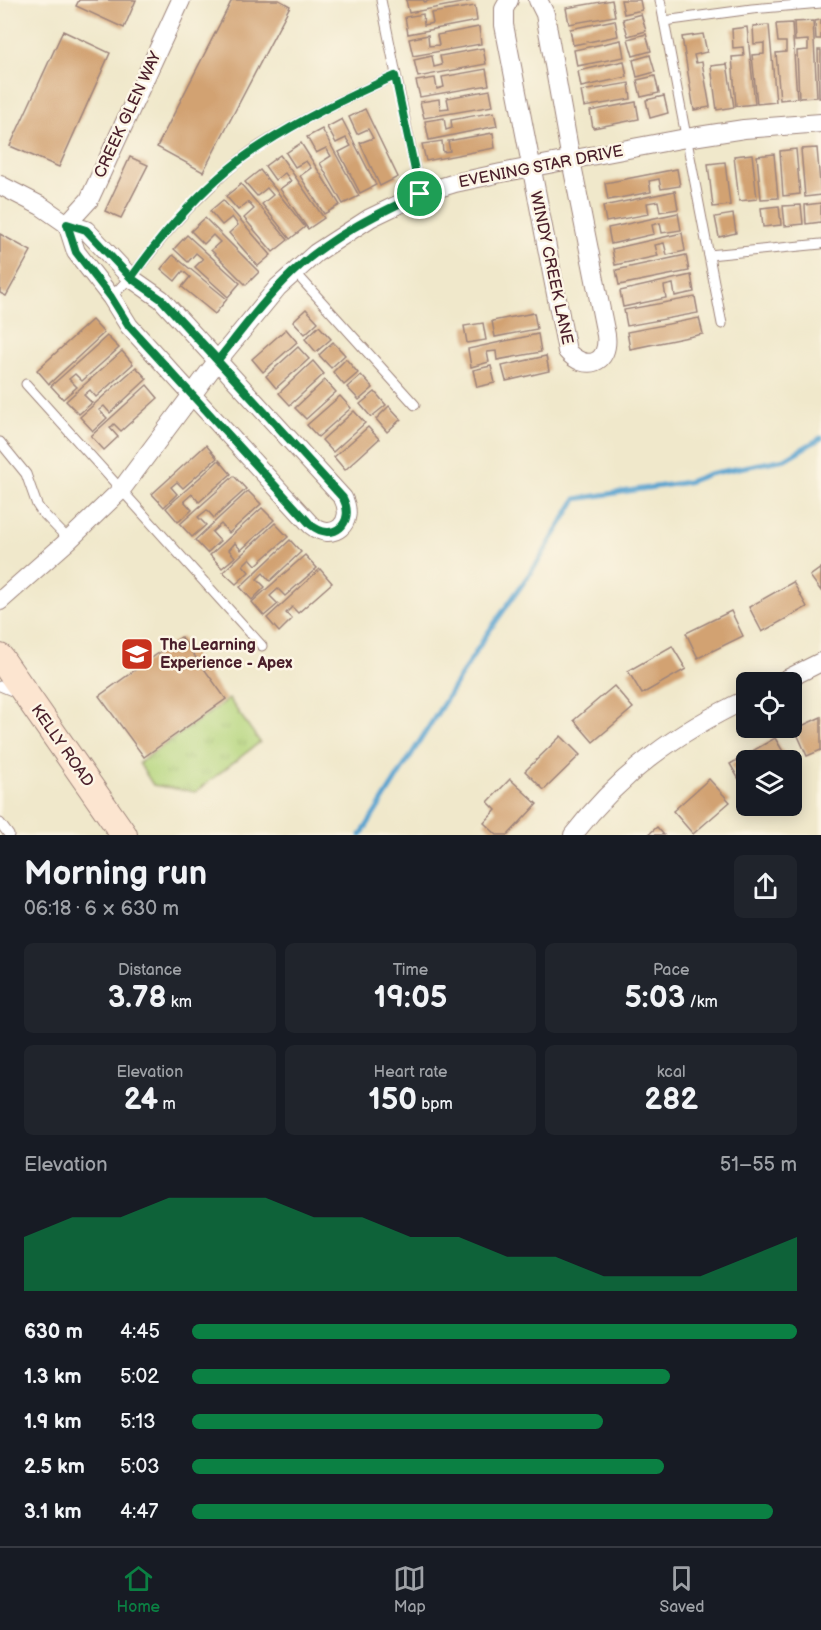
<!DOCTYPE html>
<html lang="en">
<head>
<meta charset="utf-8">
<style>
  body { margin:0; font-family:"Balsamiq Sans",sans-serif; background:#20242c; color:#f1f3f6; height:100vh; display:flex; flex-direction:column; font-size:22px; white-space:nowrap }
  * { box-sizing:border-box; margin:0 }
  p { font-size:20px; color:#9ea1a6 }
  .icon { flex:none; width:33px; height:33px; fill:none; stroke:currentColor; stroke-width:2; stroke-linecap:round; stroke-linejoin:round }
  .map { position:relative; height:835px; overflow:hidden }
  .details { display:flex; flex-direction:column; background:#171b24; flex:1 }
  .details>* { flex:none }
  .controls { position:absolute; left:736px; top:672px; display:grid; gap:12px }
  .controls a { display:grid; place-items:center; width:66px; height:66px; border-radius:9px; background:#171b24; box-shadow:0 3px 15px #0003; font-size:30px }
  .pin { position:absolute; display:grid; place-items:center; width:51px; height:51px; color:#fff; margin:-26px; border:3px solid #fff; border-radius:50%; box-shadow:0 2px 6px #0007 }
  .round { display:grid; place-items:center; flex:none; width:63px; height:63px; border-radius:9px; background:#20242c }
  .headline { display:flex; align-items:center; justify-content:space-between; height:102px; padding:0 24px }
  h1 { font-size:33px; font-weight:700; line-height:45px }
  .metrics { display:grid; grid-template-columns:repeat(3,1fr); gap:9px; height:102px; padding:6px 24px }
  .metrics div { display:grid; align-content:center; border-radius:9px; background:#20242c; text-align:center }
  .metrics b { font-size:30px; font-weight:700 }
  .metrics small { font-size:16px; font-weight:400 }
  .metrics p { font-size:16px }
  .chart { height:168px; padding:12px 24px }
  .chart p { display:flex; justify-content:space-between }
  .chart svg { width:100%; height:108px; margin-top:6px; fill:#0b8043; opacity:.7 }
  ul { padding:0 24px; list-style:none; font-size:20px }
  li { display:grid; grid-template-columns:96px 72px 1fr; align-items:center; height:45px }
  li i { height:15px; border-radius:8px; background:#0b8043 }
  .menu { display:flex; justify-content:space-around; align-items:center; height:84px; border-top:2px solid #363941; background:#171b24; font-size:16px; color:#9ea1a6 }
  .menu a { display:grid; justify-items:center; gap:3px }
  .menu .on { color:#0b8043 }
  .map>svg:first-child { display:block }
</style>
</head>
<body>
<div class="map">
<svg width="821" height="835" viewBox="0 0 821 835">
  <defs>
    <pattern id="park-tufts" width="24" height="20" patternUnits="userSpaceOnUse" patternTransform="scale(1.5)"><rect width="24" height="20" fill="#b5d67e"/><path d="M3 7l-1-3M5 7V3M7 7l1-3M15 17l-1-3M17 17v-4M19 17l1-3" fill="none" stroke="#9db76d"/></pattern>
  </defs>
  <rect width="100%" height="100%" fill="#fcf5e5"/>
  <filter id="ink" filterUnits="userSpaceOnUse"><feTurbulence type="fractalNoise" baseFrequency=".0167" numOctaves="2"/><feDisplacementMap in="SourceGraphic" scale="12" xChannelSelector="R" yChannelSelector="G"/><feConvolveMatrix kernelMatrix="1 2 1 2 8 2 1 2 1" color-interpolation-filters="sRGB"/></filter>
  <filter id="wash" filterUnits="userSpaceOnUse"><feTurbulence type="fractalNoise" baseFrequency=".008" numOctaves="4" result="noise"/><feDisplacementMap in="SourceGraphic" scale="24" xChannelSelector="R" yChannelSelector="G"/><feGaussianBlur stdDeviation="1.35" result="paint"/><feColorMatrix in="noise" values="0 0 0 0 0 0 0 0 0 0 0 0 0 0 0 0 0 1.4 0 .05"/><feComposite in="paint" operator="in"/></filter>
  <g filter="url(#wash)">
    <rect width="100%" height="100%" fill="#f0e8cb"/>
    <!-- park -->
    <polygon fill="url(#park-tufts)" stroke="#807a54" stroke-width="1.5" points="229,699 260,742 195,792 153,785 139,763"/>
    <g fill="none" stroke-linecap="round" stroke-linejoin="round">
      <!-- stream -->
      <polyline stroke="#56a2cf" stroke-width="5" points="361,835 487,634 538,562 576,499 688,482 709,474 785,459 821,438"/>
    </g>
    <g id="blocks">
      <!-- building -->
      <g fill="#d2a272">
        <polygon points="79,0 136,0 124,28 76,6"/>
        <polygon points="232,0 279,0 290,6 203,172 157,147"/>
        <polygon points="406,0 424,0 424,2 431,0 471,1 409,13"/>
        <polygon points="612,0 615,16 569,24 566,8"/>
        <polygon points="621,0 640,0 642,10 624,14"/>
        <polygon points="475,6 477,21 408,34 405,17 423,14 424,25 433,23 431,13"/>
        <polygon points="641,14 646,31 628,36 623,19"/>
        <polygon points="615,20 618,36 573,45 570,29"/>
        <polygon points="821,20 821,39 816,39 815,21"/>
        <polygon points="813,21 817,97 799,98 797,51 808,50 808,40 795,41 794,22"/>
        <polygon points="792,23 797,98 780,100 776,53 786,52 786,42 778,42 776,24"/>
        <polygon points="769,25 776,102 757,104 752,55 764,54 764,43 754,44 753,26"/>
        <polygon points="479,27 481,44 413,56 409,39 428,35 429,46 439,45 437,35"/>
        <polygon points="747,27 755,104 736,106 732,57 744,56 743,47 733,48 732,29"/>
        <polygon points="63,31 110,53 59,167 10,146"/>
        <polygon points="646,34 651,51 633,56 628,39"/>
        <polygon points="703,34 707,52 694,55 696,63 702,62 710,107 694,110 682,37"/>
        <polygon points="621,40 624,57 577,66 574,50"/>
        <polygon points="483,48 486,64 418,77 414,60 432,56 434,67 442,65 440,56"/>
        <polygon points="818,50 821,50 821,98 819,98"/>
        <polygon points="650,55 655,72 637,77 633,60"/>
        <polygon points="624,61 627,77 581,87 578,71"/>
        <polygon points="727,64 734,107 717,110 711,66"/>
        <polygon points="486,69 489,85 420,97 416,81 435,78 437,89 444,87 442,77"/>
        <polygon points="655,76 659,93 641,97 637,80"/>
        <polygon points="629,83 631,99 584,107 581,91"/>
        <polygon points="490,90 493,106 424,118 420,102 439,99 440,109 449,108 447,98"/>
        <polygon points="664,96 668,113 650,118 646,100"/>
        <polygon points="636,102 639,119 593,128 590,111"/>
        <polygon points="365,109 398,177 380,186 360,143 373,138 368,129 357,134 349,117"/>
        <polygon points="494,112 497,126 429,140 425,121 444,118 446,130 452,128 451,120"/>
        <polygon points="342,119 376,185 360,193 339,152 351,146 346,138 336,143 327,127"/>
        <polygon points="322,129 359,196 343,204 320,163 331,156 326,148 316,153 307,137"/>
        <polygon points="493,133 495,148 426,161 422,144 442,141 443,152 450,151 448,141"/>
        <polygon points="301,143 340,205 324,214 300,176 311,168 306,161 295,167 286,153"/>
        <polygon points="817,148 821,195 805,197 801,149"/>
        <polygon points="796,149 800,194 783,196 780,151"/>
        <polygon points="752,154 757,199 739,201 734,156"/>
        <polygon points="774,154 778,198 761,199 757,156"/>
        <polygon points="280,155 324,218 308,229 280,189 291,181 285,173 275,180 265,166"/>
        <polygon points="130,157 148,165 121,218 105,211"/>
        <polygon points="725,162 730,205 713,207 708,164"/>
        <polygon points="677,169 680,186 661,189 659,179 649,181 651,192 608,200 605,183"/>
        <polygon points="260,170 305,227 290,239 262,204 273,195 267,188 257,196 245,182"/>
        <polygon points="241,184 288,240 273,252 244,218 254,209 248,202 238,210 226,196"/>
        <polygon points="675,191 678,209 660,212 658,201 647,203 649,214 606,222 603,206"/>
        <polygon points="223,200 271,255 258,266 229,233 238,225 232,217 222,225 210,211"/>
        <polygon points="821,203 821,222 806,224 805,205"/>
        <polygon points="801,205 803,224 785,226 783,206"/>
        <polygon points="779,206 781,225 763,227 761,208"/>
        <polygon points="678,213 681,230 662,233 660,223 652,225 654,234 611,244 608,228"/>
        <polygon points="733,214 736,233 719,237 715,217"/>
        <polygon points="205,218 259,272 246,285 211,250 220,242 213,235 204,244 191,231"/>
        <polygon points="682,233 685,251 667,255 664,243 655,245 658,256 615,265 612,249"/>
        <polygon points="0,234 31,251 6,296 0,293"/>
        <polygon points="187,235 240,283 228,297 195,267 203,259 196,253 188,262 174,249"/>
        <polygon points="173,255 227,299 215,314 182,287 190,277 183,271 175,281 161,269"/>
        <polygon points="686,255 689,271 619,285 616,270"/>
        <polygon points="691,275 694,292 675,296 673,284 664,286 666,298 623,307 620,291"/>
        <polygon points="695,297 698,313 627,326 624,310"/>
        <polygon points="306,309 318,322 305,334 293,321"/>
        <polygon points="534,313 537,329 495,337 492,321"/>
        <polygon points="699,318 703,334 630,349 627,332"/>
        <polygon points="92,320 104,333 49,384 37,370"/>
        <polygon points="483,323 486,340 467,343 464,326"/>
        <polygon points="319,326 331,339 316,352 305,339"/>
        <polygon points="286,329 297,342 263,372 252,359"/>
        <polygon points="538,334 541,352 497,360 496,351 487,352 489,362 471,367 468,349"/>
        <polygon points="107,336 119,348 82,381 75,374 69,379 77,387 63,399 51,386"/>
        <polygon points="333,342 345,355 331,368 319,355"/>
        <polygon points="298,347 309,359 276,388 266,376"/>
        <polygon points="122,351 133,364 96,397 90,390 84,395 92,403 79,414 66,401"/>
        <polygon points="546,356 549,371 506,381 502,366"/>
        <polygon points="346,359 358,373 344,385 333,372"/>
        <polygon points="313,361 324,374 290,405 279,393"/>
        <polygon points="491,366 495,383 477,387 473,370"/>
        <polygon points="136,367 147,379 110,413 104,406 99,410 107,418 93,431 80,417"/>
        <polygon points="361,375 373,388 359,400 347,387"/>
        <polygon points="325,380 336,392 306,419 295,408"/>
        <polygon points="147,385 158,398 121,431 114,424 110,428 118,437 104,450 91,436"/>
        <polygon points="375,392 386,405 371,417 360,404"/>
        <polygon points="340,396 351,408 318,437 307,425"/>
        <polygon points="389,406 401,419 387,432 376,419"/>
        <polygon points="354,411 365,423 333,452 322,440"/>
        <polygon points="368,427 379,439 345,470 334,457"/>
        <polygon points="206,445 217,458 183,488 177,482 171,487 177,494 164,507 152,494"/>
        <polygon points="219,460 231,474 199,502 192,494 184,501 192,510 178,522 166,508"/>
        <polygon points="234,476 246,489 214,518 207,510 198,517 206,525 192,537 180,524"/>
        <polygon points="248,491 261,504 229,533 221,524 212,532 220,541 207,553 195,540"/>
        <polygon points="262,508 274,520 241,550 235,543 229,550 235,557 222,568 210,555"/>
        <polygon points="275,523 288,537 256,565 250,558 243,565 249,572 236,584 223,572"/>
        <polygon points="290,540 301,552 270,581 263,573 257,579 265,587 252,600 240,587"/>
        <polygon points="305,555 317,568 285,596 278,589 270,596 278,604 264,616 252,602"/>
        <polygon points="821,568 821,591 810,576"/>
        <polygon points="320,569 332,583 298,613 292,607 286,613 292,619 279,632 267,618"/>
        <polygon points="793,582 807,607 762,632 749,607"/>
        <polygon points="731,611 743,636 698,658 686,633"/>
        <polygon points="181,637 226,699 144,757 99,696"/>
        <polygon points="672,646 686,669 642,694 628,671"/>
        <polygon points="614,686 633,708 593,742 574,720"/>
        <polygon points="821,717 821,750 807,756 795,729"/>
        <polygon points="561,736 580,755 544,790 525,771"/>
        <polygon points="775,738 788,760 747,760 747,786 744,788 730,764"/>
        <polygon points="510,779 537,804 508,835 497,835 484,823 496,810 488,802"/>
        <polygon points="709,779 730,802 693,834 673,811"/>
        <polygon points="657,827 664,835 648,835"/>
      </g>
    </g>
  </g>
  <g filter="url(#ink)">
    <use href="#blocks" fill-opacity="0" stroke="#9d847b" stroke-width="1.5"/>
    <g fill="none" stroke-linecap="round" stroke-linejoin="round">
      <!-- service casing -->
      <g stroke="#9d847b" stroke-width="11">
        <g id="service">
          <polyline points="381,0 420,194"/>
          <polyline points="660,0 722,324"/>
          <polyline points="664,21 752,9 821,3"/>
          <polyline points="709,255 821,244"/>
          <polyline points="294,271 415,405"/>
          <path d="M111,297C139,271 159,239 186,211C209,188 234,162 261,145C304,118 349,96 395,76"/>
          <polyline points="26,384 262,646"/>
          <polyline points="0,442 26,474 37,505 41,511 69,540"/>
          <polyline points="0,686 17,693"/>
          <polyline points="0,823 9,835"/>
        </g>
      </g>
      <!-- minor casing -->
      <g stroke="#9d847b" stroke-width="20">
        <g id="minor">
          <path d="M509,0L504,9V25L567,351C585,372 610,364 606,335L571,160L545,14L538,0"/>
          <path d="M0,185L41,206L67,224L86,230L131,278L161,299L343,498C356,523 333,543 311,525L129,326L111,297L76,252L67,224"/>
          <polyline points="67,224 89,200 181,0"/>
          <polyline points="0,601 69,540 121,490 218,360 278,287 316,253 370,218 420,194 455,183 501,173 686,138 744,129 821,123"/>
          <polyline points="781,682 821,662"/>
          <path d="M573,835C621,773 677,732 747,699"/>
        </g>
      </g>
      <!-- secondary casing -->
      <g stroke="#9d847b" stroke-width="28">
        <polyline id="secondary" points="0,657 124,835"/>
      </g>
      <!-- service -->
      <use href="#service" stroke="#fff" stroke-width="9"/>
      <!-- minor -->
      <use href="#minor" stroke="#fff" stroke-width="18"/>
      <!-- secondary -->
      <use href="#secondary" stroke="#fce5d0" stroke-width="26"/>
    </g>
  </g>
  <g fill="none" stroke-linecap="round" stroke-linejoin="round" filter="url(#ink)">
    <!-- route casing -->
    <g stroke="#fff" stroke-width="12">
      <path id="route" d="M420,194C374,215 329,238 292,273C264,300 242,330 218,360L161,299L131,278L86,230L67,224L76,252L111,297L129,326L311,525C333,543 356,523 343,498L161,299L131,278C165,230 212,176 262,145C304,118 349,96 395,76L420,194"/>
    </g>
    <!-- route -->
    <use href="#route" stroke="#0b8043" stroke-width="8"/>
  </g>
  <!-- icons -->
  <defs>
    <g id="school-square" transform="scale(1.725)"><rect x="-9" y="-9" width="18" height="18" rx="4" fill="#c8321e" stroke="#fcf5e5"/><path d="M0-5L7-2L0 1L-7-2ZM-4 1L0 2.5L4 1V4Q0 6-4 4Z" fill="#fff"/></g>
  </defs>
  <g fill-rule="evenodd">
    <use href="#school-square" x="137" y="654"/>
  </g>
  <g text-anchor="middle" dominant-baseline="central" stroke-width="5" stroke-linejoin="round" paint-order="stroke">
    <!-- street labels -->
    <g font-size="16" fill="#4a1f2b" stroke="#fcf5e5">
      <text transform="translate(128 115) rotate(-65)">CREEK GLEN WAY</text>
      <text transform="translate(541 167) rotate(-11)">EVENING STAR DRIVE</text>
      <text transform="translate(551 268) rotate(78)">WINDY CREEK LANE</text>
      <text transform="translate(62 746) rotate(55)">KELLY ROAD</text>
    </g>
    <!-- poi labels -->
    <g font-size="16" font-weight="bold" fill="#4a1f2b" stroke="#fcf5e5" text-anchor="start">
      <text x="160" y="645">The Learning<tspan x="160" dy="18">Experience - Apex</tspan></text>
    </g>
  </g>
</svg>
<div class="controls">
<a><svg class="icon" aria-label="locate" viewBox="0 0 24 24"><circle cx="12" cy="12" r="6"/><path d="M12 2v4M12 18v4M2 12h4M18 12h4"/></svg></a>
<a><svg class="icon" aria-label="layers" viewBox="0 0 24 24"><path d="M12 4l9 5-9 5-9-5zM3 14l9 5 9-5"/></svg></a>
</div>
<div class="pin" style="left:420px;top:194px;background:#1e9e55"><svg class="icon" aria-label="arrive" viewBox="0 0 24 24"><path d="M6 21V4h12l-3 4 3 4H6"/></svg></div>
</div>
<section class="details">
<div class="headline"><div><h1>Morning run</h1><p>06:18 · 6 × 630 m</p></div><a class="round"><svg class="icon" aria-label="share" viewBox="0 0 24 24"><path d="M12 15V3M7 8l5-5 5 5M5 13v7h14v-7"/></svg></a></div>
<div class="metrics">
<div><p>Distance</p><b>3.78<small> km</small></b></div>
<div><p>Time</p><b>19:05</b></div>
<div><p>Pace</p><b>5:03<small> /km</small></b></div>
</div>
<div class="metrics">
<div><p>Elevation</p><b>24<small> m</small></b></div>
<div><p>Heart rate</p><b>150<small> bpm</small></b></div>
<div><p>kcal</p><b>282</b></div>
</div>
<div class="chart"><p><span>Elevation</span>51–55 m</p>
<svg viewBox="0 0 160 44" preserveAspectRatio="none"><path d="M0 44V22L10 14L20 14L30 6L40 6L50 6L60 14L70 14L80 22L90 22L100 30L110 30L120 38L130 38L140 38L150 30L160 22V44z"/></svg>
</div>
<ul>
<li><b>630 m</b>4:45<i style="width:100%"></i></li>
<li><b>1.3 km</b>5:02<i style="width:79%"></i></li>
<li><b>1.9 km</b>5:13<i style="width:68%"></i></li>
<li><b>2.5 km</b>5:03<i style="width:78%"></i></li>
<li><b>3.1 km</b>4:47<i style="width:96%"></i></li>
</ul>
</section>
<nav class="menu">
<a class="on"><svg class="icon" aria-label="home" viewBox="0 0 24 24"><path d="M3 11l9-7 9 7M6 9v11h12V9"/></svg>Home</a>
<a><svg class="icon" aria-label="map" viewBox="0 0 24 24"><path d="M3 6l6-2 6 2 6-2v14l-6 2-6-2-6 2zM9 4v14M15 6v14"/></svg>Map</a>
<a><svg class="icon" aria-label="saved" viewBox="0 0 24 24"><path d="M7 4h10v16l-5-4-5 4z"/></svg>Saved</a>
</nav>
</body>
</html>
